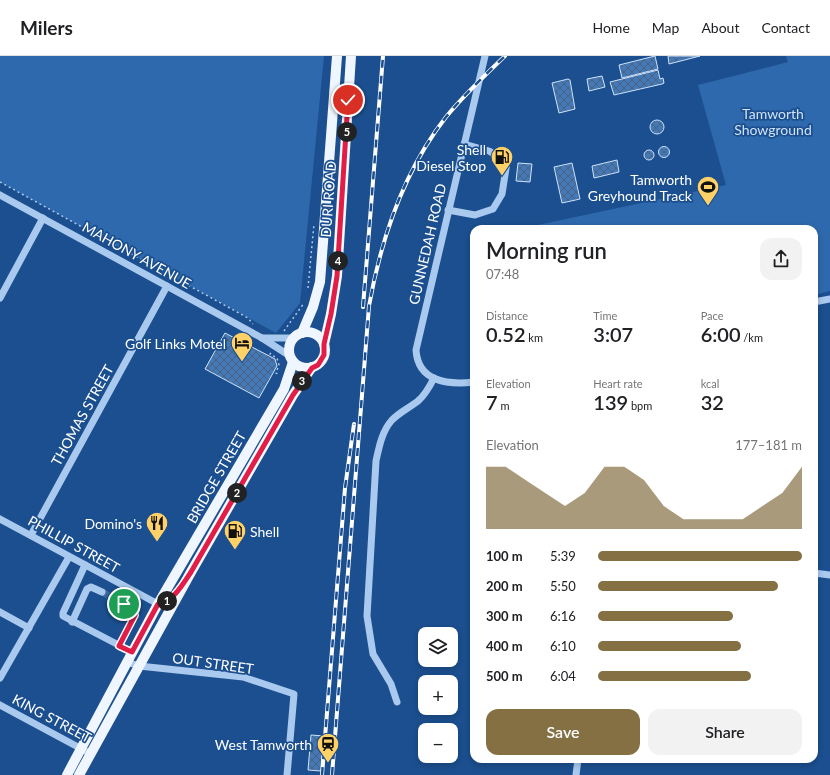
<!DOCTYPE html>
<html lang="en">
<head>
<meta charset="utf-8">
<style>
  body { margin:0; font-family:Lato,sans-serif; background:#f2f2f2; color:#202124; height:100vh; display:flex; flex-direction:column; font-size:15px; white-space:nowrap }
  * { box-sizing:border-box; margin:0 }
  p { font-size:13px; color:#757577 }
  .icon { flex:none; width:22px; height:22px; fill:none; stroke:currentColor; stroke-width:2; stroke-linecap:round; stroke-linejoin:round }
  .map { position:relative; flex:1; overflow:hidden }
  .side { position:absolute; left:470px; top:169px; width:348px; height:538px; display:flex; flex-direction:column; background:#fff; border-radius:12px; box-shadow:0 2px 6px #0003 }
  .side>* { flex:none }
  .tools { position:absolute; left:418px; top:571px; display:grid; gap:8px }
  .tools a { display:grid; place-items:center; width:40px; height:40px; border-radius:8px; background:#fff; box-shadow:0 2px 6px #0003; font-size:20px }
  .pin { position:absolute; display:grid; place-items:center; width:34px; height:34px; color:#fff; margin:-17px; border:2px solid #fff; border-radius:50%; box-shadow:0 1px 4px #0007 }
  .km { position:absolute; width:20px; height:20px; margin:-10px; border-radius:50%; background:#222; color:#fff; font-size:11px; line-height:20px; text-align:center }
  .round { display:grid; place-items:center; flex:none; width:42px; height:42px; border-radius:12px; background:#f2f2f2 }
  .summary { display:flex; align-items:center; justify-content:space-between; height:68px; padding:0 16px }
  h1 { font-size:22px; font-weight:600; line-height:30px }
  .metrics { display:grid; grid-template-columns:repeat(3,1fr); gap:6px; height:68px; padding:4px 16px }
  .metrics div { display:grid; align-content:center }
  .metrics b { font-size:20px; font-weight:600 }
  .metrics small { font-size:11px; font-weight:400 }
  .metrics p { font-size:11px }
  .chart { height:112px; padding:8px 16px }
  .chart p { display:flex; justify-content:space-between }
  .chart svg { width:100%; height:72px; margin-top:4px; fill:#847042; opacity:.7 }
  .primary-button { display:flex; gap:8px; margin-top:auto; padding:8px 16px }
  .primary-button a { flex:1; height:46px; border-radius:12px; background:#847042; color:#fff; font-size:16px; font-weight:600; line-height:46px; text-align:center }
  .primary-button a+a { background:#f2f2f2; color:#202124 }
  ul { padding:0 16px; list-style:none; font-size:13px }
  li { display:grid; grid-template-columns:64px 48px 1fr; align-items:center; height:30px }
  li i { height:10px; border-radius:5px; background:#847042 }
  header { display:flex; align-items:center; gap:24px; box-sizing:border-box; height:56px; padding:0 20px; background:#fff; border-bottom:1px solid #e0e0e0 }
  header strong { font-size:19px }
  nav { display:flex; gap:22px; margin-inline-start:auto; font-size:14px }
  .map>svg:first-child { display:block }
</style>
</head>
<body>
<header>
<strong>Milers</strong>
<nav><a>Home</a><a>Map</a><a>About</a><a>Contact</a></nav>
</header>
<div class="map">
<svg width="830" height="719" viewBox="0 0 830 719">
  <defs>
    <pattern id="building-cross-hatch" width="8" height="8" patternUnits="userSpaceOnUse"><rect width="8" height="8" fill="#4478b7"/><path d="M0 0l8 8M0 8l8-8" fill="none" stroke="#486282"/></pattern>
  </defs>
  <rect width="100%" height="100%" fill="#1b4f8f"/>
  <!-- green -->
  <g fill="#2e69ad">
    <polygon points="0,0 324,0 300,247 276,277 0,126"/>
    <polygon points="786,0 830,0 830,235 814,239 814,173 519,173 726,129 698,29 788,6"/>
  </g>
  <!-- building -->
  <g fill="url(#building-cross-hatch)" stroke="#cfe3fa">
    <polygon points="655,0 658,13 622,22 619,9"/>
    <polygon points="668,0 700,0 669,8"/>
    <polygon points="658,14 660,23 663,22 664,27 662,28 614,39 610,26"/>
    <polygon points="602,20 605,31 589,35 587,23"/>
    <polygon points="568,23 570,24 575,53 559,57 552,27"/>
    <circle cx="657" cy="71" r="7"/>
    <circle cx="664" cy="96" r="5.5"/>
    <circle cx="649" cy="99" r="5"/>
    <polygon points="617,104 619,116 594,122 592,110"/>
    <polygon points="518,107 532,108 530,126 516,125"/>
    <polygon points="572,107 580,143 562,147 554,111"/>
    <polygon points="225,277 275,303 277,310 259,342 205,313"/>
    <polygon points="311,679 324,680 321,715 308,714"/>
  </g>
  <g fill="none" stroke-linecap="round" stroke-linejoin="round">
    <!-- minor-tunnel -->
    <polyline stroke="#3d69a0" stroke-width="7" stroke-dasharray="7 3.5" stroke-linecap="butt" points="102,536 124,548"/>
    <!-- path -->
    <g stroke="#a9c9ee" stroke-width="1.5" stroke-dasharray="2 3" stroke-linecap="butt">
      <polyline points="0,126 248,262 253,268"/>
      <polyline points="308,232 314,168"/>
      <polyline points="284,275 304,247"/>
      <polyline points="271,297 270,298 277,302 279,309 276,317 279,319"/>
    </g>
    <!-- minor -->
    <g stroke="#a9c9ee" stroke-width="7">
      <polyline points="0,139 262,282 290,300"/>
      <polyline points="448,154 475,159 493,153 502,138 507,106 489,95 464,88"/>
      <polyline points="0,242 43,162"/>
      <polyline points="814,246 830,243"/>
      <polyline points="262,282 293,282"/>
      <path d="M474,326C448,329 418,326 416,294L485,0"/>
      <polyline points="0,463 158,548"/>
      <polyline points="31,479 167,230"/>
      <polyline points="85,509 63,557 63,560 132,596"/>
      <polyline points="814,517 830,519"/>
      <polyline points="0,556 29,572"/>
      <polyline points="72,566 87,533 91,531 102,536"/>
      <polyline points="119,590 135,559 132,553 124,548"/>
      <polyline points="127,606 139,610 243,621 294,638 287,719"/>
      <polyline points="0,622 69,501"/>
      <path d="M397,646L391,628L373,598L367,560L376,405C379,391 382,375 392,364C400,356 409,352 418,345C425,339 430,330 434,322"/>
      <polyline points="0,649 91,698"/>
      <polyline points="576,719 578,703"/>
    </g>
    <!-- major -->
    <g stroke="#f0f6ff" stroke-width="10">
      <circle cx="307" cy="294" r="18"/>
      <polyline points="302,277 313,251 320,226 337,0"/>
      <polyline points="324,288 331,258 337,220 351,0"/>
      <polyline points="67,719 158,548 284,333 293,306"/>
      <polyline points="79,719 191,516 293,339 312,311"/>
    </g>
    <!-- rail casing -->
    <g stroke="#fff" stroke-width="4">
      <g id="rail">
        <polyline points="363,251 383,0"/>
        <polyline points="322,719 345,432 354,368"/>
        <path d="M332,719L369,250C381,183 403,116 446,61C464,39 484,20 505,0"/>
      </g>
    </g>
    <!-- rail -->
    <use href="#rail" stroke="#1b4f8f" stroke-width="2.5" stroke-dasharray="8" stroke-linecap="butt"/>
  </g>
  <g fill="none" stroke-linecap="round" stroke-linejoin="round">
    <!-- route casing -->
    <g stroke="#fff" stroke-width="8">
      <path id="route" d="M124,548L132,553L135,559L119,590L132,596L158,548C173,546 183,528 191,516L293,339L312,312L318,309L324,299V288L331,258L337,220L348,44"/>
    </g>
    <!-- route -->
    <use href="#route" stroke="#e11d48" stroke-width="5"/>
  </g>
  <!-- icons -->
  <defs>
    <g id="fuel-pin" transform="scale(1.15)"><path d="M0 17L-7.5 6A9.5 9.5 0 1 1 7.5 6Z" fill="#ffd166" stroke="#1b4f8f"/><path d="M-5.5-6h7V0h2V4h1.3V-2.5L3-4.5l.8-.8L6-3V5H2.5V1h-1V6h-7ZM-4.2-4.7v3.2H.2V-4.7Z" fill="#111"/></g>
    <g id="stadium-pin" transform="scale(1.15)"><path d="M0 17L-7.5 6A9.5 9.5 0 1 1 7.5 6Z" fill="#ffd166" stroke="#1b4f8f"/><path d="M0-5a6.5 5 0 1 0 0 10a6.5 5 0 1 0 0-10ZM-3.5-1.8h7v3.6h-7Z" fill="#111"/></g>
    <g id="hotel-pin" transform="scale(1.15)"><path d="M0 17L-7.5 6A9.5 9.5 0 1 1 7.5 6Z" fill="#ffd166" stroke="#1b4f8f"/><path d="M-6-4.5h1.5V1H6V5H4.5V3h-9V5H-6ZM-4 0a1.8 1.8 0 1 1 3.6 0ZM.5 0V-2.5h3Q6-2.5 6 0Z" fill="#111"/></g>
    <g id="restaurant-pin" transform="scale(1.15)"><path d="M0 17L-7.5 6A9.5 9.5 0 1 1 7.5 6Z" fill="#ffd166" stroke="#1b4f8f"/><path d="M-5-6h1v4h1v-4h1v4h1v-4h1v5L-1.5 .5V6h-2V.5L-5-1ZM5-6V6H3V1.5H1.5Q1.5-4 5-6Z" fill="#111"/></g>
    <g id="station-pin" transform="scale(1.15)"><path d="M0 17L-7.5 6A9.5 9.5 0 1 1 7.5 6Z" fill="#ffd166" stroke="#1b4f8f"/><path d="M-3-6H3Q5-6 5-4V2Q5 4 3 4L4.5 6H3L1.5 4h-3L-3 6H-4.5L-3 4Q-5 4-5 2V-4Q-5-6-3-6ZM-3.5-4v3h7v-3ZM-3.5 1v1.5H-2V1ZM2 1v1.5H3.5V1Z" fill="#111"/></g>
  </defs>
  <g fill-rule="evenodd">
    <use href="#fuel-pin" x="502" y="101"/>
    <use href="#stadium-pin" x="708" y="131"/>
    <use href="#hotel-pin" x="242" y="287"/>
    <use href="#restaurant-pin" x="157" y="467"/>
    <use href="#fuel-pin" x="235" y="475"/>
    <use href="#station-pin" x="328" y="688"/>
  </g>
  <g text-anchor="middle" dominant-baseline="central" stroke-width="3.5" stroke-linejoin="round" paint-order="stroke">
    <!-- park labels -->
    <g font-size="14" fill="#cfe3fa" stroke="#1b4f8f">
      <text x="773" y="57">Tamworth<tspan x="773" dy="16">Showground</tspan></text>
    </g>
    <!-- poi labels -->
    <g font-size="14" fill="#fff" stroke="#1b4f8f" text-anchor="end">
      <text x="486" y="93">Shell<tspan x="486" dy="16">Diesel Stop</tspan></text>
      <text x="692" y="123">Tamworth<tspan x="692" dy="16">Greyhound Track</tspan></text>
      <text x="226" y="287">Golf Links Motel</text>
      <text x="142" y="467">Domino's</text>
      <text x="250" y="475" text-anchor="start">Shell</text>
      <text x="312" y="688">West Tamworth</text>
    </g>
    <!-- street labels -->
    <g font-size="14" fill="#fff" stroke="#1b4f8f">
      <text transform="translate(328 143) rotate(-86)">DURI ROAD</text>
      <text transform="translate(427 188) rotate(-77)">GUNNEDAH ROAD</text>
      <text transform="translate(137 199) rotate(29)">MAHONY AVENUE</text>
      <text transform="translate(82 359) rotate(-61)">THOMAS STREET</text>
      <text transform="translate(216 421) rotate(-60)">BRIDGE STREET</text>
      <text transform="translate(74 488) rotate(29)">PHILLIP STREET</text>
      <text transform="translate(213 607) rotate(8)">OUT STREET</text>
      <text transform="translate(52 662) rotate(28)">KING STREET</text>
    </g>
  </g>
</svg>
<div class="tools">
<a><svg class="icon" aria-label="layers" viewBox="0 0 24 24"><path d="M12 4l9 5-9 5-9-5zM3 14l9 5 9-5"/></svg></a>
<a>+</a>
<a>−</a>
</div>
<div class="pin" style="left:124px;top:548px;background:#1e9e55"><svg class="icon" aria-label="arrive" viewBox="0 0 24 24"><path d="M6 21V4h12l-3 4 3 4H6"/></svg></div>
<div class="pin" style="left:348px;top:44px;background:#d93025"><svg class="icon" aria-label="check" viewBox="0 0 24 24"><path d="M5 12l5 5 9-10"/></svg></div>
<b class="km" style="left:167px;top:545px">1</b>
<b class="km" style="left:237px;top:437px">2</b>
<b class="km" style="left:302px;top:325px">3</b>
<b class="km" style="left:338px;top:205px">4</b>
<b class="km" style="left:347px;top:76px">5</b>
<section class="side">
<div class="summary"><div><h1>Morning run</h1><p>07:48</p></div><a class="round"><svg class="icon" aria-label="share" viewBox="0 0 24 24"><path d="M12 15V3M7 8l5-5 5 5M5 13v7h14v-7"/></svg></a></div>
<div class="metrics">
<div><p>Distance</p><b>0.52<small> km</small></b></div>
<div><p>Time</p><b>3:07</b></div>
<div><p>Pace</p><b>6:00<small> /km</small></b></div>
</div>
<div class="metrics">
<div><p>Elevation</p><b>7<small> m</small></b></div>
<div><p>Heart rate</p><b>139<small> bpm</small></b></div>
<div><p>kcal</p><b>32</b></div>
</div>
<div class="chart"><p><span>Elevation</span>177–181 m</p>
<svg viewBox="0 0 160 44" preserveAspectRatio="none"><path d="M0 44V6L10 6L20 14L30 22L40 30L50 22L60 6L70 6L80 14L90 30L100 38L110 38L120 38L130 38L140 30L150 22L160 6V44z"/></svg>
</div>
<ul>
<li><b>100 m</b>5:39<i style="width:100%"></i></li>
<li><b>200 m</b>5:50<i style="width:88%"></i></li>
<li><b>300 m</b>6:16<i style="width:66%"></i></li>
<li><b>400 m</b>6:10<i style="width:70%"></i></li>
<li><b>500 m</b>6:04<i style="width:75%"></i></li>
</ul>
<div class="primary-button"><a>Save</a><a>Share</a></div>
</section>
</div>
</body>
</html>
